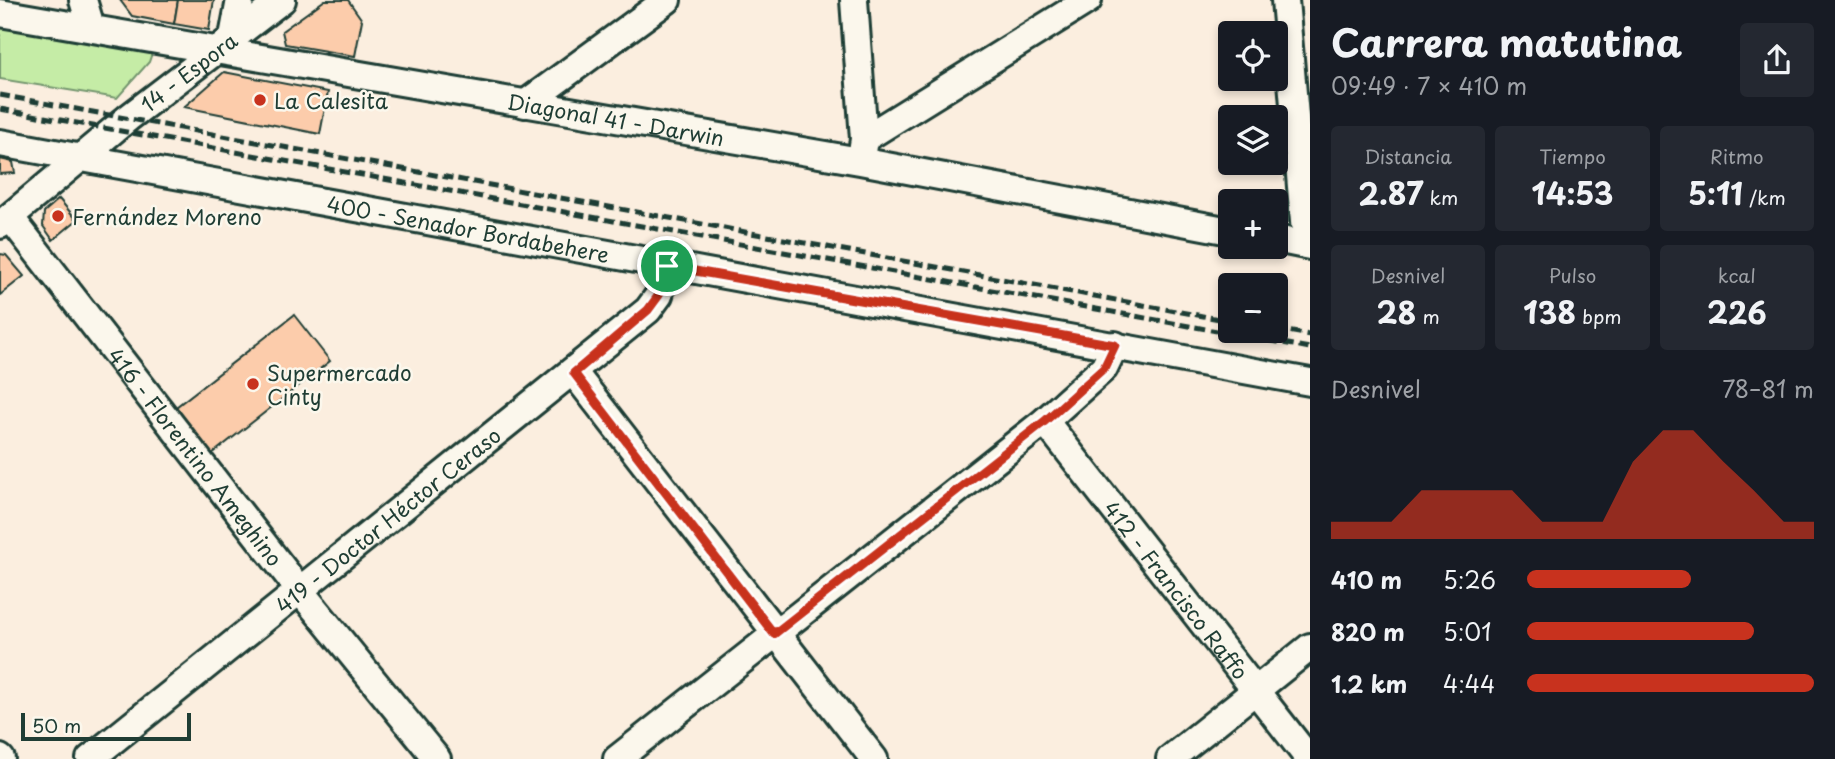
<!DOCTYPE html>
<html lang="es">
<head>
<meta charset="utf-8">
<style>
  body { margin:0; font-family:"Playpen Sans",sans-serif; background:#242831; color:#f1f3f6; height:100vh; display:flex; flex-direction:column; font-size:26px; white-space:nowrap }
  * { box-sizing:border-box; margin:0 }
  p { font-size:23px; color:#9ea1a6 }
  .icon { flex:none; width:38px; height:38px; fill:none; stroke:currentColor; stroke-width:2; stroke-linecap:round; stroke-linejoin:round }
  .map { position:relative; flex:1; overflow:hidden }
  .sheet { display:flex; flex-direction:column; background:#171b24; width:525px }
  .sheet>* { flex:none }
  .tools { position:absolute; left:1218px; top:21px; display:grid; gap:14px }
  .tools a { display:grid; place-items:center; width:70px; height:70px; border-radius:7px; background:#171b24; box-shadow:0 4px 10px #0003; font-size:35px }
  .scale { position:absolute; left:21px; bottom:18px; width:170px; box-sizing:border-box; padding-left:7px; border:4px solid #1f3d34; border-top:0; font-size:19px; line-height:24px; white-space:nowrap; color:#1f3d34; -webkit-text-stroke:5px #fbf7ec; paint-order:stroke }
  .pin { position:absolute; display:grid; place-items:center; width:60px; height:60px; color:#fff; margin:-30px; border:4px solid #fff; border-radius:50%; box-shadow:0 2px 7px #0007 }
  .round { display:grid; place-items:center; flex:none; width:74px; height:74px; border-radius:7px; background:#242831 }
  .summary { display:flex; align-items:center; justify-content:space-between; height:119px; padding:0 21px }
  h1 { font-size:38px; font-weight:700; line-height:52px }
  .figures { display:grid; grid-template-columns:repeat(3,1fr); gap:10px; height:119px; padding:7px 21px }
  .figures div { display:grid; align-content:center; border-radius:7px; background:#242831; text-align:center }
  .figures b { font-size:30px; font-weight:700 }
  .figures small { font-size:19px; font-weight:400 }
  .figures p { font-size:19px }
  .chart { height:196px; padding:14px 21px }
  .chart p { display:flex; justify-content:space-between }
  .chart svg { width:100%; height:126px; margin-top:7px; fill:#c8321e; opacity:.7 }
  ul { padding:0 21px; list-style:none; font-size:23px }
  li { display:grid; grid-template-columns:112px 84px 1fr; align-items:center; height:52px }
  li i { height:18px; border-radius:9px; background:#c8321e }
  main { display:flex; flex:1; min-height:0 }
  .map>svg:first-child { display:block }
</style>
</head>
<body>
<main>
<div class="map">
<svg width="1310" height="759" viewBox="0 0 1310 759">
  <rect width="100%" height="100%" fill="#fbeedf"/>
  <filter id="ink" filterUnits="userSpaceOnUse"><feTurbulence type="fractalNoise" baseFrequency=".0143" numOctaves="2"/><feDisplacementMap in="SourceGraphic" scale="14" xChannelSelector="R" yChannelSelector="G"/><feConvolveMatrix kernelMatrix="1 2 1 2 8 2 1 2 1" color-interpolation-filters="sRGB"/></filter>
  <g filter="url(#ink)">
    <!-- green -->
    <polygon fill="#c5eca6" stroke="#72946d" stroke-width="2" points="0,26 152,53 149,62 117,98 0,79"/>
    <!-- building -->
    <g fill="#fcccab" stroke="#1f3d34" stroke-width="2">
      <polygon points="120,0 178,0 174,24 132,16"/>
      <polygon points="178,0 214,0 209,30 174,24"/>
      <polygon points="325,0 348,0 362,20 355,56 285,44 282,31"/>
      <polygon points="224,72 328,92 320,134 184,107"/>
      <polygon points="0,159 13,162 15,173 0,174"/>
      <polygon points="59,199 77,220 53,240 43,226 44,212"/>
      <polygon points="0,254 6,255 24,276 0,295"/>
      <polygon points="294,315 330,361 212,454 176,407"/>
    </g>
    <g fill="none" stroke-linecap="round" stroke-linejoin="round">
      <!-- minor casing -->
      <g stroke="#1f3d34" stroke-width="32">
        <g id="minor">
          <polyline points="83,0 91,27"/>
          <polyline points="854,0 864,139 862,152"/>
          <polyline points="1285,0 1306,245"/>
          <path id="s1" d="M0,13L860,161L1230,231"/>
          <polyline points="233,37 240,0"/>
          <polyline points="525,104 667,0"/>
          <polyline points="864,139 1088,0"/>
          <path id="s2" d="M0,143L1310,382"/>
          <path id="s3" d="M10,217L301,592L437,759"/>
          <path id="s4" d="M0,225L128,118L282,0"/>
          <polyline points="1276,239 1310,246"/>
          <polyline points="574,373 874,759"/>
          <path id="s5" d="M1045,421L1309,759"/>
          <polyline points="0,758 1,759"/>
          <path id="s6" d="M90,759L648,310L659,295L667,266"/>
          <polyline points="617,759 1045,421 1104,368 1115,345"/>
          <polyline points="1170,759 1310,647"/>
        </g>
      </g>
      <!-- minor -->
      <use href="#minor" stroke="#fbf7ec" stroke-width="26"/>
      <!-- rail -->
      <g stroke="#1f3d34" stroke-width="5" stroke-dasharray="10 5" stroke-linecap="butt">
        <polyline points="0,95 1230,321"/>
        <polyline points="0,109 1310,348"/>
        <polyline points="1276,329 1310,335"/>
      </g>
    </g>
  </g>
  <g fill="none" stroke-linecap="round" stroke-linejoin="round" filter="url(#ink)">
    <!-- route casing -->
    <g stroke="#fff" stroke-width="14">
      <polygon id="route" points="667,266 1115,345 1104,368 1045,421 774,634 574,373 648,310 659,295"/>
    </g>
    <!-- route -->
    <use href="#route" stroke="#c8321e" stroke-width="9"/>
  </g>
  <!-- markers -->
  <g fill="#c8321e" stroke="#fbf7ec" stroke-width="2.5">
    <circle cx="260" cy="100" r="7"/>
    <circle cx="58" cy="216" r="7"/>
    <circle cx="253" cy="384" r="7"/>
  </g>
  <g text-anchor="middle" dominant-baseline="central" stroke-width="5" stroke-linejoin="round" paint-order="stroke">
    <!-- street labels -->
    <g font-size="21" fill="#1f3d34" stroke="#fbf7ec">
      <text stroke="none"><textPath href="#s4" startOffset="243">14 - Espora</textPath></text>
      <text stroke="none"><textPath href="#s1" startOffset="625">Diagonal 41 - Darwin</textPath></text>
      <text stroke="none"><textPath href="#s2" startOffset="476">400 - Senador Bordabehere</textPath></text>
      <text stroke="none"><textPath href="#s3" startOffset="303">416 - Florentino Ameghino</textPath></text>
      <text stroke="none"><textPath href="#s6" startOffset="382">419 - Doctor Héctor Ceraso</textPath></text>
      <text stroke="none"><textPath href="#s5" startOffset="214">412 - Francisco Raffo</textPath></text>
    </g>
    <!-- poi labels -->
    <g font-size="21" fill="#1f3d34" stroke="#fbf7ec" text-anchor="start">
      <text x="274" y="100">La Calesita</text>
      <text x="72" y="216">Fernández Moreno</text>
      <text x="267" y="372">Supermercado<tspan x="267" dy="24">Cinty</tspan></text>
    </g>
  </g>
</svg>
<div class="tools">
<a><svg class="icon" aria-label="locate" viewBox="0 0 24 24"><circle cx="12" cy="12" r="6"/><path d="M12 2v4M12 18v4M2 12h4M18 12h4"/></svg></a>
<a><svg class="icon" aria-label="layers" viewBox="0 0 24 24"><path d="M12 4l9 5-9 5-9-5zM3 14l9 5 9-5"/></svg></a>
<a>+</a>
<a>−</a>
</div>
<div class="scale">50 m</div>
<div class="pin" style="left:667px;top:266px;background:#1e9e55"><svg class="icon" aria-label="arrive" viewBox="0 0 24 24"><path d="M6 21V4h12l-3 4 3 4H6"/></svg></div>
</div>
<section class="sheet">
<div class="summary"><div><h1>Carrera matutina</h1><p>09:49 · 7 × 410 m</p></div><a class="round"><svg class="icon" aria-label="share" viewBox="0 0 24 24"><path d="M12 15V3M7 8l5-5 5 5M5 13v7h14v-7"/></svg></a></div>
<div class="figures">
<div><p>Distancia</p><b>2.87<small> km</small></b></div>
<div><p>Tiempo</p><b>14:53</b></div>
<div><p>Ritmo</p><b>5:11<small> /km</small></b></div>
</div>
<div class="figures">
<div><p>Desnivel</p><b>28<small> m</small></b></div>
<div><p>Pulso</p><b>138<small> bpm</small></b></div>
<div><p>kcal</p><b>226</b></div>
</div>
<div class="chart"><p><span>Desnivel</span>78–81 m</p>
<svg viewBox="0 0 160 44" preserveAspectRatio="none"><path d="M0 44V38L10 38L20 38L30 27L40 27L50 27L60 27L70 38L80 38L90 38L100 17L110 6L120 6L130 17L140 27L150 38L160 38V44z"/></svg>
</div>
<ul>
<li><b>410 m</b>5:26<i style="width:57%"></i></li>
<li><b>820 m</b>5:01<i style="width:79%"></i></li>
<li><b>1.2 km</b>4:44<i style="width:100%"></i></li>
</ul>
</section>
</main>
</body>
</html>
